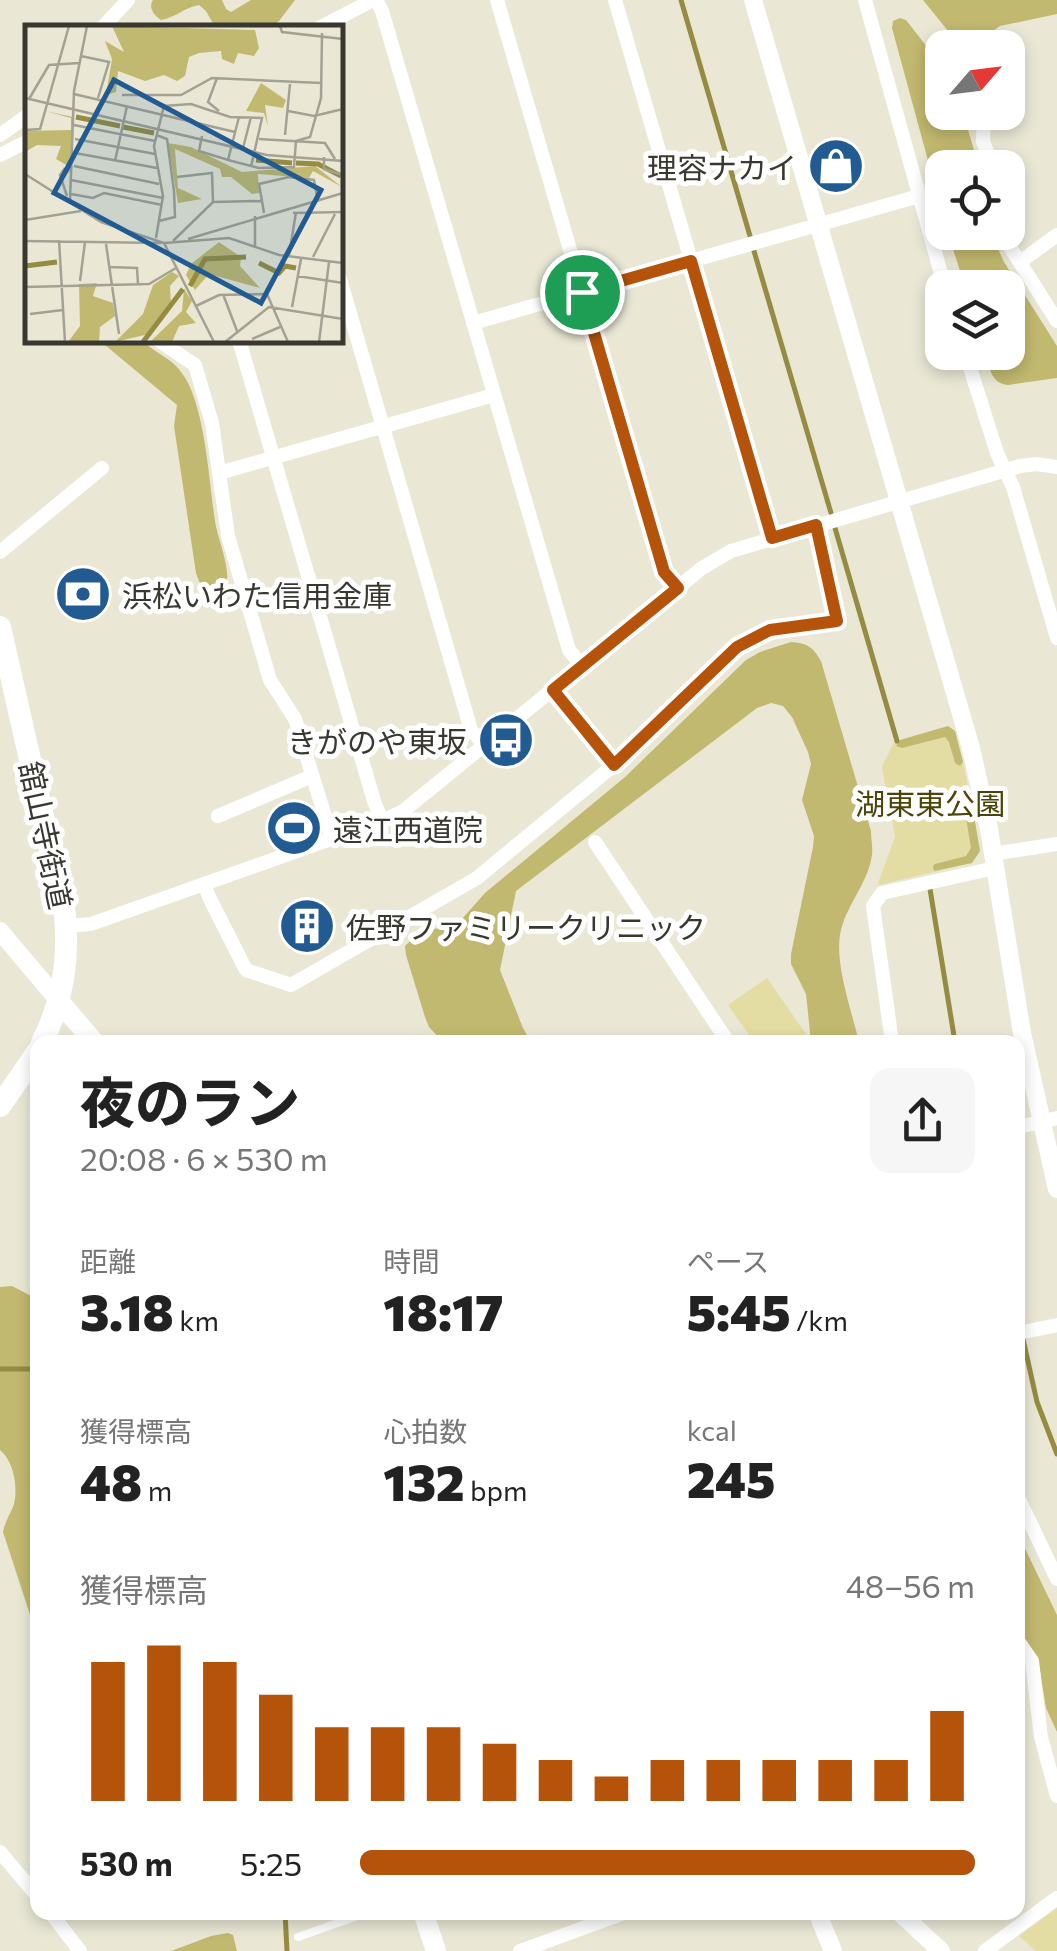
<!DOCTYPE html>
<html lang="ja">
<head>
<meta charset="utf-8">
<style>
  body { margin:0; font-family:Commissioner,"Noto Sans JP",sans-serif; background:#f6f6f6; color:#222; height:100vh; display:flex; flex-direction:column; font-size:38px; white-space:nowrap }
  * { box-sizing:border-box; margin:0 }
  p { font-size:32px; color:#767676 }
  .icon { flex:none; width:55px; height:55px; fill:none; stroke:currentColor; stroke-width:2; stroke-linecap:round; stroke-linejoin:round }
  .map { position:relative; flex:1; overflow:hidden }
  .sheet { position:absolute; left:30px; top:1035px; width:995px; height:885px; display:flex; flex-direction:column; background:#fff; border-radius:20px; box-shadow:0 5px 15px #0003 }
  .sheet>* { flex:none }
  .needle { width:65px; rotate:62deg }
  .fabs { position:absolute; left:925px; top:30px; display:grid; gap:20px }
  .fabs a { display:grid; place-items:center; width:100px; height:100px; border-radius:20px; background:#fff; box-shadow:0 5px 15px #0003; font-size:50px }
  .pin { position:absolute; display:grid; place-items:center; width:85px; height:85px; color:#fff; margin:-42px; border:5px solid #fff; border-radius:50%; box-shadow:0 2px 10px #0007 }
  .round { display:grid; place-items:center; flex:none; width:105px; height:105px; border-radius:20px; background:#f6f6f6 }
  .summary { display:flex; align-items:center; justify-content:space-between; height:170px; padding:0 50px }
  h1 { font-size:55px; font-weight:800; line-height:75px }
  .stats { display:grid; grid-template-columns:repeat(3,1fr); gap:15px; height:170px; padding:10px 50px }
  .stats div { display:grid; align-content:center }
  .stats b { font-size:50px; font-weight:800 }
  .stats small { font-size:28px; font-weight:400 }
  .stats p { font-size:28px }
  .chart { height:280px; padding:20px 50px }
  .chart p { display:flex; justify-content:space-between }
  .chart svg { width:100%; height:180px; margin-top:10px; stroke:#b45309; stroke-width:6 }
  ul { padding:0 50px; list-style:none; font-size:32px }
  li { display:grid; grid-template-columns:160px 120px 1fr; align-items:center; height:75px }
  li i { height:25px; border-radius:12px; background:#b45309 }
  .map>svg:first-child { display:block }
</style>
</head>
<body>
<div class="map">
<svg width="1057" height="1951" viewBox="0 0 1057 1951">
  <rect width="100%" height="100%" fill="#eae8d5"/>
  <!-- green -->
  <g fill="#e3dda3">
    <polygon points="948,726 955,731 965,771 980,851 972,863 879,885 878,883 895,837 892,819 887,819 885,806 889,805 882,767 894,742"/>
    <polygon points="767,978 806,1034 794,1042 754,1042 728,1005"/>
    <polygon points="1057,1908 1057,1951 1036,1951 1019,1936"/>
  </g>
  <!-- forest -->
  <g fill="#c1b96f">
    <path d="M153,0H222L226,9L231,12L251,0H295L279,21L271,27H215L206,11L199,5C185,7 175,18 161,20C154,15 148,8 153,0Z"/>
    <polygon points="923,0 1057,0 1057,14 1000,26 993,31 989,47 961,47"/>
    <polygon points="900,18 906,20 942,66 942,112 963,113 979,167 942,168 942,212 892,28 893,21"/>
    <path d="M948,233H994L999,251L1004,262L1057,346V378L1008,385C991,384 989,366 985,353L1008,352V288L965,287Z"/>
    <path d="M99,340C111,340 126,337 138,340C144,342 151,348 157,352C166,358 175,363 181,372C205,401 209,483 215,521C218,544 241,587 215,598C204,592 200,585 196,573L174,426L177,405Z"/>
    <path d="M791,642C807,643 813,647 821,661L871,831C871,839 873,847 872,855C868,884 845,906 840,935C835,965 852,1012 859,1042H811L806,994L791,964V954L813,847L814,836L802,800L811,764L808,752L792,717L783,706L771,703L757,708L516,891L500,970L523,1028L531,1042H443L429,1027L425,1017L406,955L405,946L421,931L452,926L461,920L485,893L625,777L746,660L760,652Z"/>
    <polygon points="948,726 955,731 963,762 960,766 955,763 949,742 945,737 902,748 896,746 900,740"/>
    <polygon points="966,794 971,798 980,851 972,863 934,871 933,866 935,864 966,856 971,848 963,799"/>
    <path d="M12,1286L37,1299V1636L3,1532C5,1522 9,1516 13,1507C19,1490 14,1461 0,1450V1287Z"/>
    <polygon points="1018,1534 1057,1615 1057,1732 1046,1708 1038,1659 1018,1627"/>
    <polygon points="228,1933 233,1935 237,1951 171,1951 211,1936"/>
  </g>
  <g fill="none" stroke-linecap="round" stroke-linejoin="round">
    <!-- stream -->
    <g stroke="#958c42" stroke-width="5">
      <polyline points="681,0 750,236"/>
      <polyline points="754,251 831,513"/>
      <polyline points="835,528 897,741"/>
      <polyline points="930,889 955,1042"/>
      <polyline points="1023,1339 1037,1402 1057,1454"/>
      <polyline points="0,1369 38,1369"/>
      <polyline points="285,1912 287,1951"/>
    </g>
    <!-- service -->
    <polyline stroke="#fff" stroke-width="8" points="298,1937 369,1912"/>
    <!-- minor -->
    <g stroke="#fff" stroke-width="14">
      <polyline points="376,0 382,11 569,650 582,666"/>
      <polyline points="497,0 664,571 678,588"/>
      <polyline points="615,0 772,538"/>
      <polyline points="865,0 945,288"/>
      <polyline points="102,28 128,0"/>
      <polyline points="319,28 373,0"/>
      <polyline points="984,116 983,141 993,168"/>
      <polyline points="0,135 28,115"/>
      <polyline points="0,155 28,141"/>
      <polyline points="1008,232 1010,247 1057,321"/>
      <polyline points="1020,262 1057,235"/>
      <polyline points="340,279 471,730 485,746"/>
      <polyline points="473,323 919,196"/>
      <polyline points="158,340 195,365 212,423 228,536 270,680 295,719 332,839"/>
      <polyline points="239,340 374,801 382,821"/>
      <polyline points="965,352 997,453 1013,487 1057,638"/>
      <polyline points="219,473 494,395"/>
      <polyline points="0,552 102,468"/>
      <polyline points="553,690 614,765"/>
      <polyline points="218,816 312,776"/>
      <polyline points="595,842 728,1042"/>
      <polyline points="992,854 1057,844"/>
      <polyline points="204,884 210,899 246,970 291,985 477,878 614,765 737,647 770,630 837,621 816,525"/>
      <polyline points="66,926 91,924 382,821 402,812 702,568 731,551 1020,466 1037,464 1057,467"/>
      <polyline points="892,1042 873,906 882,893 995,868"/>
      <polyline points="1018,1127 1057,1118"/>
      <polyline points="1018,1333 1057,1325"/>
      <polyline points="1018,1497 1057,1579"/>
      <polyline points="1018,1641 1032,1661 1041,1737 1057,1796"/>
      <polyline points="0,1852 38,1897"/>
      <polyline points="50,1912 80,1951"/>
      <polyline points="520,1951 627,1912"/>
      <polyline points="985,1951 1057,1898"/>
    </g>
    <!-- tertiary -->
    <g stroke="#fff" stroke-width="18">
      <polyline points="753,0 971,748 989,829 1022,1033 1057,1189"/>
      <polyline points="0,931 59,1001"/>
      <polyline points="817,1912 833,1951"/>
      <polyline points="899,1912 941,1951"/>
    </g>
    <!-- secondary -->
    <g stroke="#fff" stroke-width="20">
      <polyline points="59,1001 94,1042"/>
      <polyline points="423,1912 436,1951"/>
    </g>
    <!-- primary -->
    <g stroke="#fff" stroke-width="22">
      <path d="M0,627L65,915C69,960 63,1002 42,1042"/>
      <polyline points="0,1106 38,1051"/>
    </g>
  </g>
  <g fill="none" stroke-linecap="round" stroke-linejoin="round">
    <!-- route casing -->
    <g stroke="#fff" stroke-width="20">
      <polygon id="route" points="691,261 772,538 816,525 837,621 770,630 737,647 614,765 553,690 678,588 664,572 582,292"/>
    </g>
    <!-- route -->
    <use href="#route" stroke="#b45309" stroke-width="12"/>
  </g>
  <!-- icons -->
  <defs>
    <g id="shop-disc" transform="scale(2.875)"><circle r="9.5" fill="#215b92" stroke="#fff"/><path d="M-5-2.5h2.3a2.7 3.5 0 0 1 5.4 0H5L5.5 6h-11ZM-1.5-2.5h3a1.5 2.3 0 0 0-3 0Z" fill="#fff"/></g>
    <g id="bank-disc" transform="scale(2.875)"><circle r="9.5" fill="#215b92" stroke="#fff"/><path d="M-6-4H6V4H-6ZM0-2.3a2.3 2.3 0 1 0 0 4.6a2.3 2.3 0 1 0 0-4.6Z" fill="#fff"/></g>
    <g id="bus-disc" transform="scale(2.875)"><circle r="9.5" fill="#215b92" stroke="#fff"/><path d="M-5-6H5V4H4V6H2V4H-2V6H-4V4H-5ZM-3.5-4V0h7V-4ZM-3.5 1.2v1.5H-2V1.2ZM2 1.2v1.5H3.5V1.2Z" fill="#fff"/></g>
    <g id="stadium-disc" transform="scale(2.875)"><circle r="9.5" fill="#215b92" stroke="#fff"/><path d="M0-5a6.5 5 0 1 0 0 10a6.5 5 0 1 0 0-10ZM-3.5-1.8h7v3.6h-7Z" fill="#fff"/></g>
    <g id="building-disc" transform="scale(2.875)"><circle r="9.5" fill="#215b92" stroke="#fff"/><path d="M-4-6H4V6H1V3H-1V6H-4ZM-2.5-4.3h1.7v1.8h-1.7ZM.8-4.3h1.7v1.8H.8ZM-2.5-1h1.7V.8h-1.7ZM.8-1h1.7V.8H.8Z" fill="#fff"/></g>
  </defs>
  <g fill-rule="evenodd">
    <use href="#shop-disc" x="836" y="166"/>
    <use href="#bank-disc" x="83" y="594"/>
    <use href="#bus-disc" x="506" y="740"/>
    <use href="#stadium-disc" x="294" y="828"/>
    <use href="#building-disc" x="307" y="926"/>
  </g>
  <g text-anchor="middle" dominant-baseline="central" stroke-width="10" stroke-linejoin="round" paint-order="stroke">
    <!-- poi labels -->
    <g font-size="30" fill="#383730" stroke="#fff" text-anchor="start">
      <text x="797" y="166" text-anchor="end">理容ナカイ</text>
      <text x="122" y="594">浜松いわた信用金庫</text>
      <text x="467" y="740" text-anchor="end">きがのや東坂</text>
      <text x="333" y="828">遠江西道院</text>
      <text x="346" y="926">佐野ファミリークリニック</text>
    </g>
    <!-- park labels -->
    <g font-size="30" fill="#4b4508" stroke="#fff">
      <text x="930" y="802">湖東東公園</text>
    </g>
    <!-- street labels -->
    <g font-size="30" fill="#383730" stroke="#fff">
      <text transform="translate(47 835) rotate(78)">舘山寺街道</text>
    </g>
  </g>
  <!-- overview -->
  <g transform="translate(25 25)">
    <rect width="318" height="318" fill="#eae8d5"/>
    <path d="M87,1L230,5L234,23L229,31L213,28L209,39L197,34L196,26L174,28L164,32L160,51L152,56L139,50L120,56L93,46L91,67L81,70L87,34L80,16L99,27ZM236,58L261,75L258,83L240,80L243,101L239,88L221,86ZM20,86L48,92L45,146L40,152L43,141L31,134L36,121L12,120L0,127V106L46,105V93ZM143,118L166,122L217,147L290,141L317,162L288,146L284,153L233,149L234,168L227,169L206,152H197L195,144L150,124L153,163L177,174L153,178ZM194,217L216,232L215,241L235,263L184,249L170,265L161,250L166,239ZM147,247L154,251L145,261L146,279L124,309L90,317L118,289L128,260ZM72,258L68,271L88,278L90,291L75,302L74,317H43L55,301L54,259ZM159,264L167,276L161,287L171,298L154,301L147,317H125L157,286Z" fill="#c1b96f"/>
    <path fill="none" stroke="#958c42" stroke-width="5" d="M51,92L95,101M98,102L129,108M231,135L267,138M271,138L293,139L316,151M234,238L254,248L260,241L271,243M0,241L32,237M165,261L180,234L221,232M118,317L158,264"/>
    <path fill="none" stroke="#a3a193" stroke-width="2.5" d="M255,1L257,7L318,14M56,31L84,37L73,73M192,53L183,77L194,86M49,69L210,107M97,70H156L187,53L296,58M0,73L242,130L318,136M4,74L24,40L54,38M263,86L289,91L318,84M49,100L130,116M0,105L15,104L44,1M131,110L142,114L149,166L150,192L134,196M260,110L265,59M177,111L174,126L203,135L214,92M50,114L130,129M234,114L300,118L310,134M218,123L226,92M50,128L132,143M299,132V144L318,150M203,135L234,143L269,142L271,116L285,112L296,73L297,8M90,136L102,81M49,141L134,159M40,143L35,150L42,171M0,149L76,197L139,218L189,317M152,152L187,148L188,177M46,155L138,173M46,169L68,173L79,168L137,180M45,176L49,66L62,1M237,176L234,159L264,152L289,155L293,177M268,188L318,187M230,191V222M0,195L56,186M131,213L138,171L129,121L139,81L166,79L205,92L237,93L226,142M163,214L318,168M34,215L40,317M0,216L136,218M148,216L188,177L237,176L239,188M139,218L204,213L254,230L318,238M81,219L94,309M264,231L271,187M288,232L310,189M84,242L112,243L113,259M272,251L318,258M55,256L60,217M0,262L124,259L151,243M198,269L212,306M171,281L194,270L242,269L263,317M267,282L276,234M5,289L38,285M227,314L255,302M200,317L244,282L318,294M294,317L304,237"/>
    <path fill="#215b92" fill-opacity="0.15" stroke="#215b92" stroke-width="5" d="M89,55L296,165L236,278L29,168Z"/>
    <rect width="318" height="318" fill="none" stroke="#383730" stroke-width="5"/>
  </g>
</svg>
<div class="fabs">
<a><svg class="needle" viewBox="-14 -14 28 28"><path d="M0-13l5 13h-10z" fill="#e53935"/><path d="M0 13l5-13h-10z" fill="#767676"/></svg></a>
<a><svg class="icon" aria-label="locate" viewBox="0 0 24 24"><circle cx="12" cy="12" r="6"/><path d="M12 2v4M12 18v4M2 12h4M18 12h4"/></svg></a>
<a><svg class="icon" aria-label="layers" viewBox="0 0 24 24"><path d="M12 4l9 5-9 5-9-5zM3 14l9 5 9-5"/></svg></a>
</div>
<div class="pin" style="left:582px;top:292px;background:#1e9e55"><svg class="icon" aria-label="arrive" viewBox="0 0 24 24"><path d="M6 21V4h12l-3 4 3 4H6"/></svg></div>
<section class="sheet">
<div class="summary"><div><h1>夜のラン</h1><p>20:08 · 6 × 530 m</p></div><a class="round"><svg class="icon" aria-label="share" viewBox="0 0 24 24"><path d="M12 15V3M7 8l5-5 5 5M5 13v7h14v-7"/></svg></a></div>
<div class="stats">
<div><p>距離</p><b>3.18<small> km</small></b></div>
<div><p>時間</p><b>18:17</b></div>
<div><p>ペース</p><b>5:45<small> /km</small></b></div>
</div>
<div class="stats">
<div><p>獲得標高</p><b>48<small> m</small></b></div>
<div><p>心拍数</p><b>132<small> bpm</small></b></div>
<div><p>kcal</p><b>245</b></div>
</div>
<div class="chart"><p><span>獲得標高</span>48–56 m</p>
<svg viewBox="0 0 160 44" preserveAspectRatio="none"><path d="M5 44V10M15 44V6M25 44V10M35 44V18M45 44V26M55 44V26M65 44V26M75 44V30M85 44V34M95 44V38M105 44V34M115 44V34M125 44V34M135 44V34M145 44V34M155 44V22"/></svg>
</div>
<ul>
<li><b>530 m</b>5:25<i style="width:100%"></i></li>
</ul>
</section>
</div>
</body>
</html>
